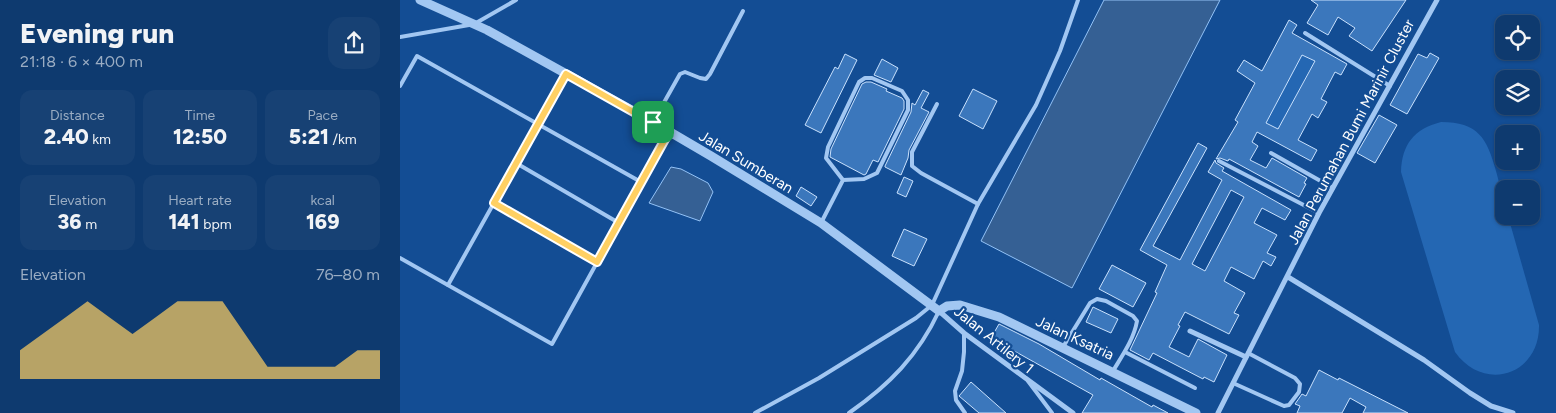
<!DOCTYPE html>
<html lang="en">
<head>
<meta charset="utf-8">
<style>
  body { margin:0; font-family:Figtree,sans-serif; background:#174174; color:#f1f3f6; height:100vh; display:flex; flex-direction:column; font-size:19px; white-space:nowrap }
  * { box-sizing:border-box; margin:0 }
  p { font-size:16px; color:#9badc3 }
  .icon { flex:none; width:28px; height:28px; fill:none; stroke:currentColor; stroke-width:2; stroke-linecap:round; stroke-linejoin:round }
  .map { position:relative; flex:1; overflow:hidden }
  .side { display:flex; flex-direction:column; background:#0e3a6f; width:400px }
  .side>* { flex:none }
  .buttons { position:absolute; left:1095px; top:15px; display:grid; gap:10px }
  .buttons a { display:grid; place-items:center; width:45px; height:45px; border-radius:10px; background:#0e3a6f; box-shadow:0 1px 4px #0004,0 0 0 1px #2e5482; font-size:25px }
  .pin { position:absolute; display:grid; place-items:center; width:42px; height:42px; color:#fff; margin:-21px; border-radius:10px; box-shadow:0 2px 8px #0006 }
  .round { display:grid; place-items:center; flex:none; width:52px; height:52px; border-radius:15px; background:#174174 }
  .summary { display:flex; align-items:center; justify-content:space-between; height:85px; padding:0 20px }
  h1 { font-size:28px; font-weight:800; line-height:38px }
  .metrics { display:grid; grid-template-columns:repeat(3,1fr); gap:8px; height:85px; padding:5px 20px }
  .metrics div { display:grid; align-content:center; border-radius:12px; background:#174174; text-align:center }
  .metrics b { font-size:21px; font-weight:800 }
  .metrics small { font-size:14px; font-weight:400 }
  .metrics p { font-size:14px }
  .chart { height:140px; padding:10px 20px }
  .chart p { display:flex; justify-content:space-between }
  .chart svg { width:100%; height:90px; margin-top:5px; fill:#ffd063; opacity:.7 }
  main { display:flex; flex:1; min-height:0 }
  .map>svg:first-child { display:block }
</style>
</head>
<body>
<main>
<section class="side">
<div class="summary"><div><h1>Evening run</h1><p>21:18 · 6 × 400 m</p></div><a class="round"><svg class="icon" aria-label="share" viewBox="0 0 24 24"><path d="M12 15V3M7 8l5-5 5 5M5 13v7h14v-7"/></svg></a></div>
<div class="metrics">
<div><p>Distance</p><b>2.40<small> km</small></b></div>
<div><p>Time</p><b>12:50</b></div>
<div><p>Pace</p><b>5:21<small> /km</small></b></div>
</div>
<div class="metrics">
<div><p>Elevation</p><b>36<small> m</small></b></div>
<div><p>Heart rate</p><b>141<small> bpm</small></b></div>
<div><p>kcal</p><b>169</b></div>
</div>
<div class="chart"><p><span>Elevation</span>76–80 m</p>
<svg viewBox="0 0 160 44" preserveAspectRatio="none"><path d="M0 44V30L10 22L20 14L30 6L40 14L50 22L60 14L70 6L80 6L90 6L100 22L110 38L120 38L130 38L140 38L150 30L160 30V44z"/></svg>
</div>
</section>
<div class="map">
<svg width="1156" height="413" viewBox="0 0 1156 413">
  <rect width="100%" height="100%" fill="#134d94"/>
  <!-- green -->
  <g fill="#2467b3">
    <polygon points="897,52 923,65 910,69 883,121 886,134 850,114"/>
    <path d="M1041,122C1078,122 1087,138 1096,171C1100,186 1104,200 1104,216H1108L1139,325C1140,375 1084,393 1055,352L1001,172C1002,144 1014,129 1041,122Z"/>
  </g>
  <!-- water -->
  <g fill="#356094" stroke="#93c2f6">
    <polygon points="704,0 820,0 672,288 581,241"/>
    <polygon points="271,167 281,169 308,183 313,192 300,221 249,203"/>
  </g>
  <!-- building -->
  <g fill="#3b77bc" stroke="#c9e1fd" fill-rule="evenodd">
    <polygon points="911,0 1006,0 972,51 949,36 955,28 938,17 928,35 907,23 918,5"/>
    <path d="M889,20L897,25L892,33L947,64L941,75L935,72L921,99L927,102L918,118L912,114L898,140L917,150L911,161L857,132L852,142L858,146L850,160L866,168L872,158L907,178L904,183L906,184L899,197L829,159L828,161L820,158L816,159L838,122L835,120L855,83L837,71L844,60L862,71ZM902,55L915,61L878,129L866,123Z"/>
    <polygon points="1030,53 1039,58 1007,114 990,105 1018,54 1027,58"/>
    <polygon points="445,54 457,60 421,133 405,125 435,67 438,69"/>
    <polygon points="482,59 498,68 491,82 474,75"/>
    <polygon points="466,82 471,82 487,89 486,91 502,98 504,101 504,109 478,162 473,160 466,174 464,175 430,157 431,149 450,109 462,84"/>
    <polygon points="573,89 597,101 583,129 559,116"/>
    <polygon points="523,90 529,93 521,108 529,112 509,150 508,158 501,175 485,167 485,166 511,112 512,103 515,105"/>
    <polygon points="979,115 997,125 975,163 957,153"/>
    <path d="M798,143L807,148L753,246L780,260L822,180L808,172L815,160L816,163L824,168L822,171L891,210L885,220L862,208L854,223L877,235L867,253L876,257L871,266L863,261L854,279L831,267L824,281L845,293L834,313L839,315L829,334L785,312L778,325L780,326L769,347L789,357L798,339L827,355L814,382L804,377L803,379L753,353L749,360L730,350L757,293L755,292L767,265L740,250ZM831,190L844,197L805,271L792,264Z"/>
    <polygon points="504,177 513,181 506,197 497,193"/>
    <polygon points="401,187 417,197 411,206 396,196"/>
    <polygon points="504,229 527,239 514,266 492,256"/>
    <polygon points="712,265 746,283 733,307 699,289"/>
    <polygon points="693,307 718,319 711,333 686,322"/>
    <polygon points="599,324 639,344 700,380 701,378 752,407 753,405 768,413 682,413 693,395 591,338"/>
    <polygon points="919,370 938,380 939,378 1008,413 963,413 966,407 950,398 942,413 897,413 900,406 895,404 902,394 906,396"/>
    <polygon points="571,382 606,413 579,413 559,396"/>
  </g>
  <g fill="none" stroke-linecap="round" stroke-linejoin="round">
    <!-- service -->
    <g stroke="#a2c7f2" stroke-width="4">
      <polyline points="76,23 116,0"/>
      <polyline points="905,33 990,86"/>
      <polyline points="0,37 69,25"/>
      <polyline points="0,86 17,56 241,182"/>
      <polyline points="537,104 512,152 512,166 521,173 578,204"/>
      <polyline points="253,122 280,74 285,72 300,78 306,79 310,74 343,11"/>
      <polyline points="871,153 933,188"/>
      <polyline points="819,161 919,213"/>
      <polyline points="116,163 219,223"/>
      <polyline points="94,203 197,261"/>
      <polyline points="421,223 443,180 426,158 428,147 459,82 465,78 472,78 502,91 508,100 508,110 477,173 464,179 443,180"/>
      <polyline points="0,258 152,344 269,132"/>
      <polyline points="48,285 166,74"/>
      <polyline points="564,333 564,352 562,371 555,391 556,400 565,413"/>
      <path d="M663,347L690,303L697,299L706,301L733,316L737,321C734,339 722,356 713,371"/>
      <polyline points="725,352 795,388"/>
      <polyline points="628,381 652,413"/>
      <polyline points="833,383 884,406 889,405 899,392 900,384 895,378 848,353"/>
      <polyline points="355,413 419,378 516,318 532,305 578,204 636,105 660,51 678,0"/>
      <path d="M449,413C489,385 518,356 539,311"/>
    </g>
    <!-- minor -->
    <g stroke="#a2c7f2" stroke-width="5">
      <polyline points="888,277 1024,360 1070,393 1091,406 1113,413"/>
      <polyline points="539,311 564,333 673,413"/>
      <polyline points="790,331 846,357"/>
      <polyline points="818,413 919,213 1037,0"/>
    </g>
    <!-- tertiary -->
    <polyline stroke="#a2c7f2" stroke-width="9" points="20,0 87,30 253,122 311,156 421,223 539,311 547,306 560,305 599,317 796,413"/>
  </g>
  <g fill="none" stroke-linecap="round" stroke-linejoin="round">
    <!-- route casing -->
    <g stroke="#fff" stroke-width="10">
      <polygon id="route" points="166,74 269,132 197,262 94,203"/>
    </g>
    <!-- route -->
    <use href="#route" stroke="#ffd063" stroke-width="6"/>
  </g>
  <g text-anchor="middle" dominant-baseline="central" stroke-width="4.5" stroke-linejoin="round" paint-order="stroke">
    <!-- street labels -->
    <g font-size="15" fill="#fff" stroke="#134d94">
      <text transform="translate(951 132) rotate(-62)">Jalan Perumahan Bumi Marinir Cluster</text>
      <text transform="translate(346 162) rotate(31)">Jalan Sumberan</text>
      <text transform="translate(675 338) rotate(25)">Jalan Ksatria</text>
      <text transform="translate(594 340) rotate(39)">Jalan Artilery 1</text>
    </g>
  </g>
</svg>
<div class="buttons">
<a><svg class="icon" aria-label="locate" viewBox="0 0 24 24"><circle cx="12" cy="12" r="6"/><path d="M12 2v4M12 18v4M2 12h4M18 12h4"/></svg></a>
<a><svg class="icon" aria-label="layers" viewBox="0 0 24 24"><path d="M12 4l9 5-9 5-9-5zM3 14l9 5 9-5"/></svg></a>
<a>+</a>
<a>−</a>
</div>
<div class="pin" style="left:253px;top:122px;background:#1e9e55"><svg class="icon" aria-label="arrive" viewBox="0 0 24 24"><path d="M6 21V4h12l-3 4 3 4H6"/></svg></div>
</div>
</main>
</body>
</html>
